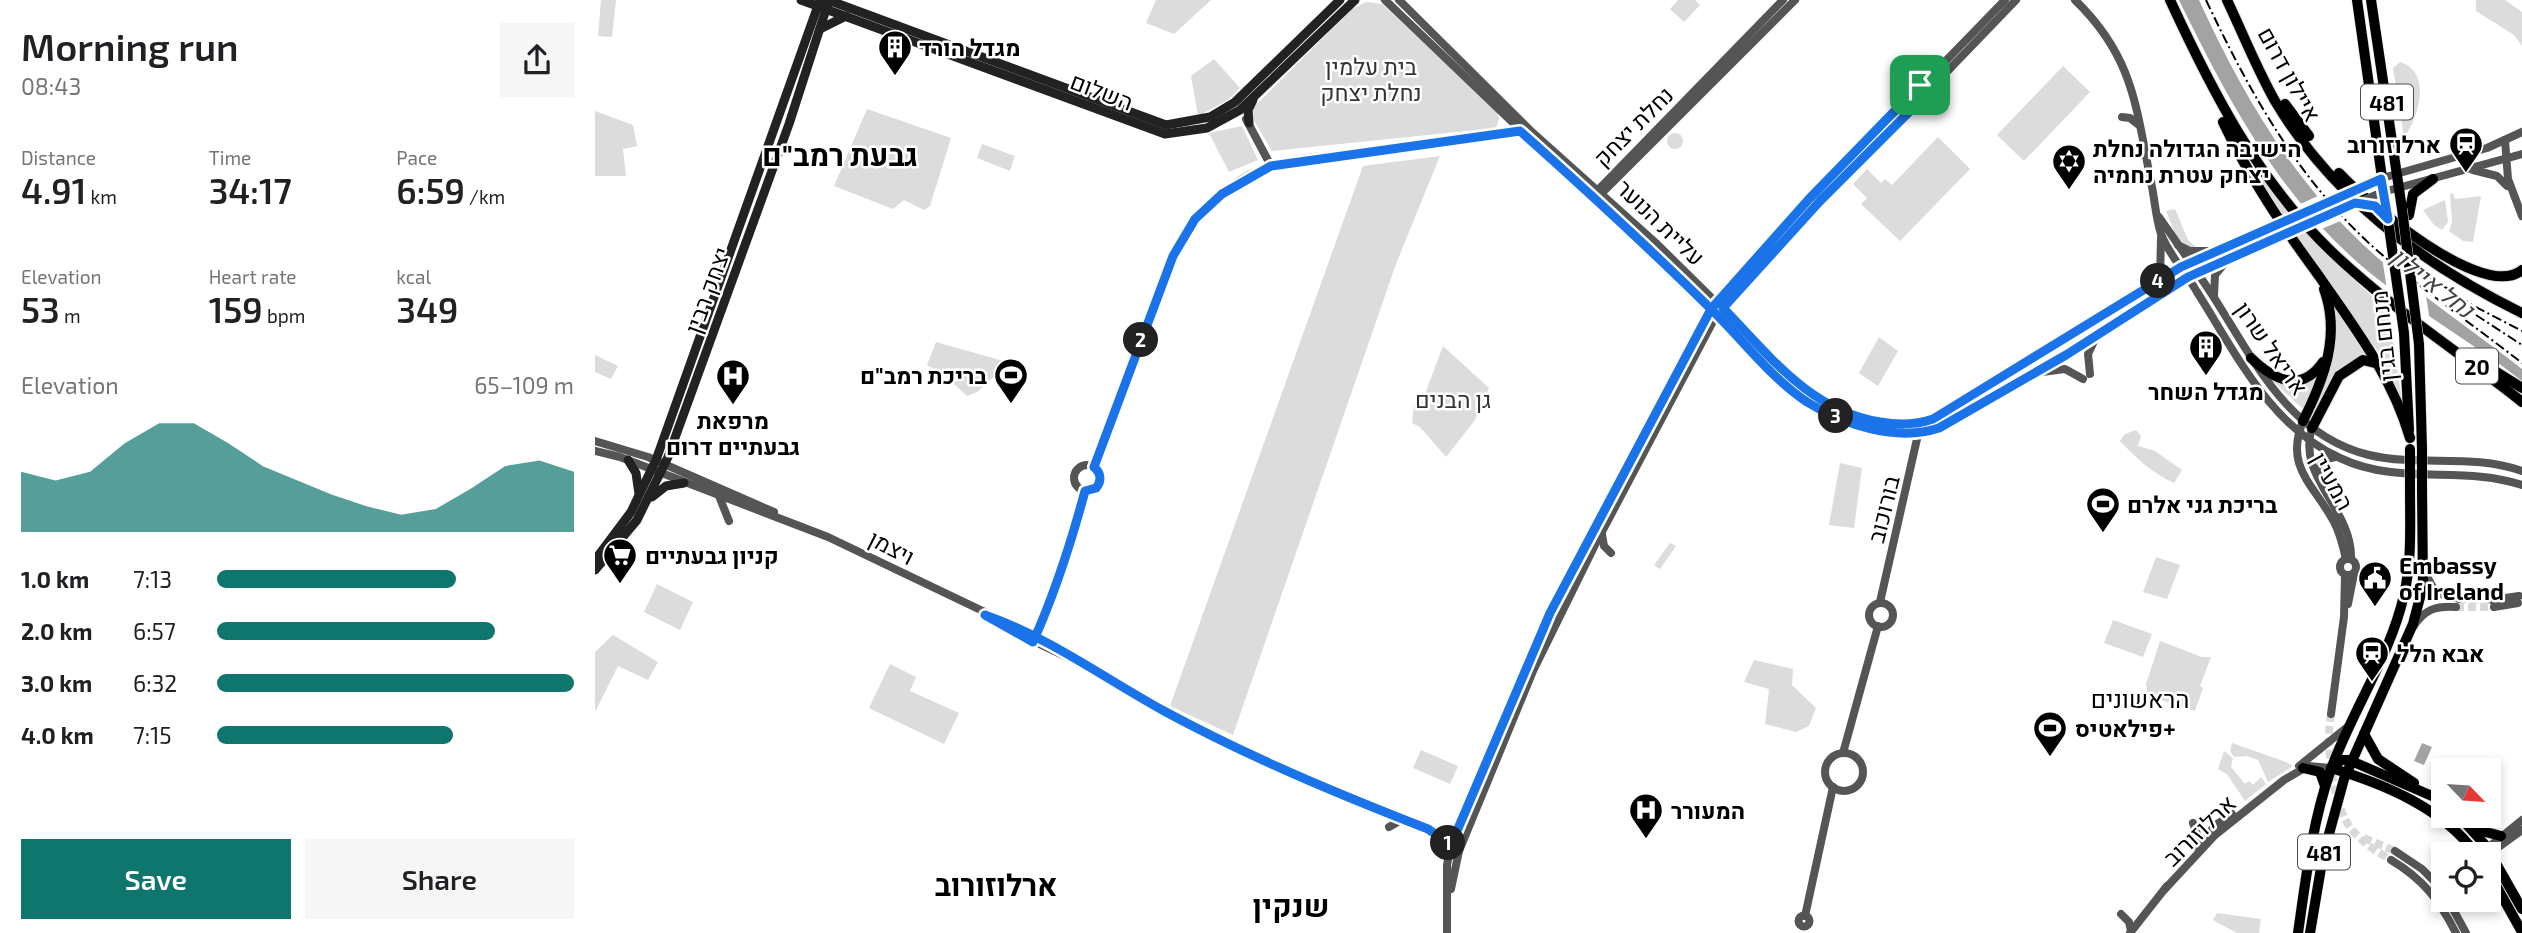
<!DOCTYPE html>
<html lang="en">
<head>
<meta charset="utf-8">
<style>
  body { margin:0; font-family:"Exo 2",Heebo,sans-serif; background:#f6f6f6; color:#202124; height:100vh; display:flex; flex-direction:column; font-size:26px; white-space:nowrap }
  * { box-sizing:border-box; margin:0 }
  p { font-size:23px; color:#757577 }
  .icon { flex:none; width:38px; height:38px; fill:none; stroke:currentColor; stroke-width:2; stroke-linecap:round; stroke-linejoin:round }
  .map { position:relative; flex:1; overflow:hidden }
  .sheet { display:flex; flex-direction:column; background:#fff; width:595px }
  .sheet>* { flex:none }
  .needle { width:46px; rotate:115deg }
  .fabs { position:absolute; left:1836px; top:758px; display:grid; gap:14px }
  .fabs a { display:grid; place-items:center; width:70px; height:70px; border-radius:0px; background:#fff; box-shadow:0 4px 10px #0003; font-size:35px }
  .pin { position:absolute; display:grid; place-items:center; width:60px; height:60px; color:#fff; margin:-30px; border-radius:14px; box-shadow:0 4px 10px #0006 }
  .km { position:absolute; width:35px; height:35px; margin:-18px; border-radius:50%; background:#222; color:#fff; font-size:19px; line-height:35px; text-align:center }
  .round { display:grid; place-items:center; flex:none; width:74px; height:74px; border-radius:0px; background:#f6f6f6 }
  .headline { display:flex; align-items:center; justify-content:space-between; height:119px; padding:0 21px }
  h1 { font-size:38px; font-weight:600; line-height:52px }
  .metrics { display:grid; grid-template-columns:repeat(3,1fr); gap:10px; height:119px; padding:7px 21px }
  .metrics div { display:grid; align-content:center }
  .metrics b { font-size:35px; font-weight:600 }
  .metrics small { font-size:19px; font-weight:400 }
  .metrics p { font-size:19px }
  .chart { height:196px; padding:14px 21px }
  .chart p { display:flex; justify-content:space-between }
  .chart svg { width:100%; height:126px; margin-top:7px; fill:#0f766e; opacity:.7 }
  .cta { display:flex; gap:14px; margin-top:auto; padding:14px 21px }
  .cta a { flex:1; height:80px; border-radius:0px; background:#0f766e; color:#fff; font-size:28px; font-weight:600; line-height:80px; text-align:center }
  .cta a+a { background:#f6f6f6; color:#202124 }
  ul { padding:0 21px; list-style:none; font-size:23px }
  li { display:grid; grid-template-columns:112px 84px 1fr; align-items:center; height:52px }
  li i { height:18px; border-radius:9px; background:#0f766e }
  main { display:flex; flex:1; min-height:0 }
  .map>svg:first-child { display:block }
</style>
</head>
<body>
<main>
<section class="sheet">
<div class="headline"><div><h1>Morning run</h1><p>08:43</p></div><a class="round"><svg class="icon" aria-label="share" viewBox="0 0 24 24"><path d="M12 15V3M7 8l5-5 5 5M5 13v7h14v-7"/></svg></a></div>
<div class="metrics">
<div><p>Distance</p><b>4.91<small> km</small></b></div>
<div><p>Time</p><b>34:17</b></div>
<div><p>Pace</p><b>6:59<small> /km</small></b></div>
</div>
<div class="metrics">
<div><p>Elevation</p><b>53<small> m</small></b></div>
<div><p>Heart rate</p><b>159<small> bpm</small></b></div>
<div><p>kcal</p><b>349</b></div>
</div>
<div class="chart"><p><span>Elevation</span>65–109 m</p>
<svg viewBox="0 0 160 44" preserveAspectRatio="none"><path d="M0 44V23L10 26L20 23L30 13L40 6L50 6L60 13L70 21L80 26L90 31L100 35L110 38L120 36L130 29L140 21L150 19L160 23V44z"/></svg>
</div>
<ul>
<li><b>1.0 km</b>7:13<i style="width:67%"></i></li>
<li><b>2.0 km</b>6:57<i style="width:78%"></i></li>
<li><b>3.0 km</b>6:32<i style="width:100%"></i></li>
<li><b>4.0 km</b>7:15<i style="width:66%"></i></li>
</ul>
<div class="cta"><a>Save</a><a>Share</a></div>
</section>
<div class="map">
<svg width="1927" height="933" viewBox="0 0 1927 933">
  <rect width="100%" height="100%" fill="#fff"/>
  <!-- green -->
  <g fill="#dcdcdc">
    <polygon points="6,0 21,0 17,37 3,36"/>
    <polygon points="561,0 616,0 579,34 551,23"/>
    <polygon points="1083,0 1100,0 1105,5 1089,22 1075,9"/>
    <polygon points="1881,0 1910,0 1927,12 1927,46 1919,35 1881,11"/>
    <polygon points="771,2 787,4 902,111 904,119 901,128 677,151 654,112 757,9"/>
    <polygon points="619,59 645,88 633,100 603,116 596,76"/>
    <path d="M1805,62C1838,72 1823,119 1809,137L1798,68Z"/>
    <polygon points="1468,66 1495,92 1429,161 1402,135"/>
    <polygon points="272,109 356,138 335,206 329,210 309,200 298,209 239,186"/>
    <polygon points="0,111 38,125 42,146 28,149 31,176 0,176"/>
    <polygon points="647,126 663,160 634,172 614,133"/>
    <circle cx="1080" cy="141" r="8"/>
    <polygon points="1343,137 1375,169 1305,241 1266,204 1272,198 1258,184 1272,169 1286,183 1290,179 1297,185"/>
    <polygon points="387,144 420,156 415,171 382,158"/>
    <polygon points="845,156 801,264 638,735 575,706 768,166"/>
    <path d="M1668,176C1707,229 1743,268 1793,310L1807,400L1782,350L1662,181Z"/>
    <polygon points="1858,193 1860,199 1886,196 1878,242 1868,241 1854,231 1857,222 1855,194"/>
    <polygon points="1850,200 1853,222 1847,230 1839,225 1828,210"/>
    <polygon points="1580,209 1593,240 1602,248 1592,247 1581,236 1571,211"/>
    <path d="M1735,297L1776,357C1741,357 1732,394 1718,420L1713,415C1731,375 1749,342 1735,297Z"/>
    <polygon points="1284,337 1303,351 1283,386 1264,373"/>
    <polygon points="341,342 405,360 412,365 382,392 372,396 347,373 332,365"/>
    <polygon points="848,346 894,388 880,420 851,457 825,427 817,423 819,406 827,402"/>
    <polygon points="0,355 23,366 16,379 0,372"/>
    <polygon points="1727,367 1710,411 1676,379 1690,385 1707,385"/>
    <path d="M1541,430L1546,436L1543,446L1560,451L1587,470L1579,483C1557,473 1541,458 1525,441L1530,434Z"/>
    <polygon points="1245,463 1267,468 1259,528 1234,525"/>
    <polygon points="1075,543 1081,546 1065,569 1059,565"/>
    <polygon points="1561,557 1585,565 1572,599 1548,592"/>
    <polygon points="62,584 98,602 85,630 49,612"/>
    <polygon points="1518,620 1557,634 1548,657 1509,643"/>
    <polygon points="18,635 63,662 53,680 23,666 0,712 0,652"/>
    <polygon points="1565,641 1607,657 1616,657 1605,686 1608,688 1600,711 1553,696 1551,684"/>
    <polygon points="1159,660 1198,669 1197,685 1221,708 1214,726 1201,732 1170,724 1174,689 1149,682"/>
    <polygon points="295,664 321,677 315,691 364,713 349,744 274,708"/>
    <polygon points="1637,743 1691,762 1698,766 1673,782 1663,760 1652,756 1639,757 1635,751"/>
    <polygon points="826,750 863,766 855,784 818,768"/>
    <polygon points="1629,751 1638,758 1636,767 1650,784 1654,781 1658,785 1666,777 1671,784 1650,801 1632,774 1623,769"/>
    <polygon points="1622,913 1666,919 1664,933 1642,933 1618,920"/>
  </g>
  <!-- water -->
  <g fill="#a3a3a3">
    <path d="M1584,0H1604C1649,98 1701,187 1784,259C1829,298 1880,332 1927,369V381C1881,345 1830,316 1784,280C1689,206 1636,106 1584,0Z"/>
    <polygon points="1827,743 1837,747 1829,765 1819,761"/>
  </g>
  <!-- pier -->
  <g fill="#fff">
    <polygon points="1725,195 1748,220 1724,230 1701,206"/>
    <polygon points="1787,257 1830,290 1835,321 1792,290"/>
  </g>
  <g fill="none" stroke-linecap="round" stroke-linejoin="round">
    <!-- tertiary-tunnel -->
    <g stroke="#d9d9d9" stroke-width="8" stroke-dasharray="8 4" stroke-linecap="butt">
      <polyline points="1864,599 1897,600"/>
      <polyline points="1861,607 1899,607"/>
      <path d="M1736,714C1730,743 1738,807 1757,830C1767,842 1782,852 1796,860"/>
      <polyline points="1769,838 1800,851"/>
    </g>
    <!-- primary casing -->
    <g stroke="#dbdbdb" stroke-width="11">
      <g id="primary">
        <polyline points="1762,0 1789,192"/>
        <polyline points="1776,0 1807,209"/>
        <polyline points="1814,215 1818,194 1838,179"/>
        <polyline points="1809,333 1814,430"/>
        <polyline points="1824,344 1827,449"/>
        <polyline points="1769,734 1783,759 1819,783"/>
        <polyline points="1708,768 1725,772 1730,786"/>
        <path d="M1736,768C1789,784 1848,808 1881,854"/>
        <polyline points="1737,768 1746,760 1754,760 1837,796"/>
        <polyline points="1864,816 1891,846 1927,909"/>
        <polyline points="1879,829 1906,836"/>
        <polyline points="1894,873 1927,932"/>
        <path d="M1703,933C1711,878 1717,824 1735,772C1756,712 1795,657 1809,595C1817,561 1815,524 1815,489"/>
        <polyline points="1715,933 1728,856 1749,779 1818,624 1828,586 1827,489"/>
      </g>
    </g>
    <!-- motorway casing -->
    <g stroke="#dbdbdb" stroke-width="12">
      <g id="motorway">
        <path d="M1575,0C1617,91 1662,179 1735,250C1794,307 1863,351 1927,402"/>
        <path d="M1632,0C1648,34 1662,69 1680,101C1737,197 1829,265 1927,313"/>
        <polyline points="1690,104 1714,136"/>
        <path d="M1628,122C1654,177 1688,227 1724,276C1760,328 1797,376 1815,438"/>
        <path d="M1744,173C1771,202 1888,302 1927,270"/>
        <path d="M1656,358C1679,380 1706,394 1728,362"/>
        <polyline points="1887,363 1927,388"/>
        <path d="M1708,421C1729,379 1746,335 1729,289"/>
        <polyline points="1717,428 1744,376 1768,360 1784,364"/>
      </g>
    </g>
    <!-- tertiary -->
    <g stroke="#555" stroke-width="8">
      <path d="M790,0L1196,389C1235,420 1294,443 1344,428L1471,355L1593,277L1682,237"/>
      <polyline points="804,0 937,132 1062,244 1211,391 1241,409 1268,419 1296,423 1324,423 1338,419 1586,267 1675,228"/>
      <path d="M1480,0C1540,58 1541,109 1557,187C1560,202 1561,219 1566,234C1574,255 1591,273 1602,292C1642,355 1675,426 1745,458C1803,486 1868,465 1927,485"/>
      <circle cx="1334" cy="83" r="9"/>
      <polyline points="1337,75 1410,0"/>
      <polyline points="1343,81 1421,0"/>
      <polyline points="1527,117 1535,118 1544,125"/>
      <polyline points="651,119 676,166"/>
      <polyline points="1910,140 1913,179 1927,216"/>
      <polyline points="1878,170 1902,176 1912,186"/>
      <polyline points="1777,181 1892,148 1927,132"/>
      <polyline points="1002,191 1188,0"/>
      <polyline points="1788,192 1927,154"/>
      <polyline points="1005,195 1200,0"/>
      <path d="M1564,217C1582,243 1601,270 1618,296C1659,360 1693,435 1774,455C1825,467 1877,453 1927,471"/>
      <polyline points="1583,245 1595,251 1614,251"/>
      <polyline points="1565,280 1566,238"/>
      <polyline points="1619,295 1620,275 1630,263"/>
      <path d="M562,296C583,241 614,188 672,167C703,157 740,155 772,151C823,143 874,135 925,131"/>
      <polyline points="1447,372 1470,369 1488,379"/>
      <polyline points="1495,374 1493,354 1501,337"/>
      <path d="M1708,421C1689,468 1719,484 1739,522C1745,533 1748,546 1751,559"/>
      <path d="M1717,428C1701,477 1758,509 1756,559"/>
      <polyline points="0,441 53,457 179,512"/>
      <polyline points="0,451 25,457 233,537 467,649 570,711 647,750 833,829 864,851"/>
      <circle cx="492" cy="478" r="13"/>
      <polyline points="499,467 561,298"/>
      <polyline points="1722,474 1728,460 1740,457"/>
      <polyline points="124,496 134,521"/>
      <polyline points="1007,535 1009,546 1016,553"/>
      <circle cx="1753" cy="567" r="8"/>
      <polyline points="1829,571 1841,593 1864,599"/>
      <polyline points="1897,600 1924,596"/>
      <polyline points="1285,602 1324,430"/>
      <circle cx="1286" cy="615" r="12"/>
      <polyline points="1753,604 1759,574"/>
      <polyline points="1899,607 1923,603"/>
      <polyline points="409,627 482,662"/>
      <path d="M1818,627C1830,609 1840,606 1861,607"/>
      <polyline points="438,642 473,555 490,491"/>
      <polyline points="1736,714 1749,617 1750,575"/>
      <polyline points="1248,753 1283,626"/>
      <circle cx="1249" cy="772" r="19"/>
      <polyline points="1704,766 1751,728"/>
      <polyline points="1598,823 1604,839 1602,847"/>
      <polyline points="794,827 808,819"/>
      <polyline points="1611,838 1619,826 1637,814"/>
      <polyline points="1800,851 1827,869 1848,890"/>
      <polyline points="1885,854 1927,820"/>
      <polyline points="1894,854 1927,830"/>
      <path d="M1796,860C1828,879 1844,900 1861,933"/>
      <polyline points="856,889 864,851 938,671 1000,545 1122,314 1186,242 1334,92"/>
      <polyline points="1569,890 1620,835 1689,780 1713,766 1736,768"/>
      <polyline points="1853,900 1871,933"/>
      <polyline points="1526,914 1534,922 1536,931"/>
      <circle cx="1209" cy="921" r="5.5"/>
      <polyline points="1210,916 1238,787"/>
      <polyline points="852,933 852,865 856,845 955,613 1116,309 1214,199 1325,85"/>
      <polyline points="1535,933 1572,886"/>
    </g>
    <!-- secondary -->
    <g stroke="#222" stroke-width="9">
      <polyline points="206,0 570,134 612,128 645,110 760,0"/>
      <polyline points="233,0 571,125 615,117 640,102 745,0"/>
      <polyline points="225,29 251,16"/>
      <polyline points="654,123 653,110 658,100"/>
      <polyline points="33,460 41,473 44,494"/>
      <polyline points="57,497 71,486 89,483"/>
      <polyline points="0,560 36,512 61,460 225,0"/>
      <polyline points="0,570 42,520 73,457 194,124 234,0"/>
    </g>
    <!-- primary -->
    <use href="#primary" stroke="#000" stroke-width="10"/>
    <!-- motorway -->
    <use href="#motorway" stroke="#000" stroke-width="10"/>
    <!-- rail -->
    <g stroke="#000" stroke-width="2" stroke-dasharray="10 3.5 2 3.5" stroke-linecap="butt">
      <path d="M1611,0C1654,91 1701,176 1776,245C1823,287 1877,324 1927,363"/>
      <polyline points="1817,265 1877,305 1927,331"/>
      <polyline points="1881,315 1927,345"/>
    </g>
    <!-- primary-bridge casing -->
    <g stroke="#dbdbdb" stroke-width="11" stroke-linecap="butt">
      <g id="primary-bridge">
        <polyline points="1789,192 1809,333"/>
        <polyline points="1760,203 1780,206 1792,218"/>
        <polyline points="1807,209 1824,344"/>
        <polyline points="1815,449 1815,489"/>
        <polyline points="1827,489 1827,449"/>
      </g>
    </g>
    <!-- tertiary-bridge -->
    <g stroke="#555" stroke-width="8">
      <polyline points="1675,228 1777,181"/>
      <polyline points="1682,237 1788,192"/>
    </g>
    <!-- primary-bridge -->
    <use href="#primary-bridge" stroke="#000" stroke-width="10"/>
  </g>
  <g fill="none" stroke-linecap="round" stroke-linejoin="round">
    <!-- route casing -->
    <g stroke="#fff" stroke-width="14">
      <path id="route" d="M1325,85L1214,199L1116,309L955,613L856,845L833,829C743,794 654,757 569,711C509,678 455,638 390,615L438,642C460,593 476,543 490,491L501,488C507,481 506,473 499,467L578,256L600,219L627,194L676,166L925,131C990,189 1054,248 1116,309C1147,339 1176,378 1212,402C1249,425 1302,442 1344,428L1471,355L1593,277L1760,203L1780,206L1793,219L1786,179L1586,267L1338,419C1321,425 1303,425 1285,422C1214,410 1175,356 1128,308L1225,201L1334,92L1325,85"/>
    </g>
    <!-- route -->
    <use href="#route" stroke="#1a73e8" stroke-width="9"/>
  </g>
  <!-- icons -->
  <defs>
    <g id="building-pin" transform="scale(1.75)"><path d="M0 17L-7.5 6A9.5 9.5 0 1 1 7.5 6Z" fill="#000" stroke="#fff"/><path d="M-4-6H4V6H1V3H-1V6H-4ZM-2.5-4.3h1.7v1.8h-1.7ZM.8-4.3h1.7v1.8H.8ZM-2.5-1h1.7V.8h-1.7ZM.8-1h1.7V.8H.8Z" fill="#fff"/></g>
    <g id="station-pin" transform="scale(1.75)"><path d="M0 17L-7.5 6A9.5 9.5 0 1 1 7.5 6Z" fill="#000" stroke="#fff"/><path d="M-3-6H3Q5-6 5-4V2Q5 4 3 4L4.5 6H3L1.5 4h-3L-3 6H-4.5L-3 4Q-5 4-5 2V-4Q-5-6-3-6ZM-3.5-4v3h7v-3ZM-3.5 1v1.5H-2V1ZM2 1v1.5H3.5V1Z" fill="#fff"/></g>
    <g id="synagogue-pin" transform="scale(1.75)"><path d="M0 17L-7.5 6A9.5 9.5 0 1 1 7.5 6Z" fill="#000" stroke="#fff"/><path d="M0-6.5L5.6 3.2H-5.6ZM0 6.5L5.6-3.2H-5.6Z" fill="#fff"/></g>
    <g id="stadium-pin" transform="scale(1.75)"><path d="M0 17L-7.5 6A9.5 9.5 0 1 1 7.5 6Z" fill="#000" stroke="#fff"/><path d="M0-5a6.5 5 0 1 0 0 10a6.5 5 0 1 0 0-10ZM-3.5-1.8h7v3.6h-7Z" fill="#fff"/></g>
    <g id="hospital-pin" transform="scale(1.75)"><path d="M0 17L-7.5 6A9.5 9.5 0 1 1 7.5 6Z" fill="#000" stroke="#fff"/><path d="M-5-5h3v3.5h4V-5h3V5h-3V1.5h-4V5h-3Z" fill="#fff"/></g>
    <g id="supermarket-pin" transform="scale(1.75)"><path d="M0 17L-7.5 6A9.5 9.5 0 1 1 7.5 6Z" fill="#000" stroke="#fff"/><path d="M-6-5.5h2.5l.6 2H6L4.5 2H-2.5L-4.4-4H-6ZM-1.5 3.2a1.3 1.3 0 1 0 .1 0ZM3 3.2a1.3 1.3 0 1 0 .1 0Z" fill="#fff"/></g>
    <g id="civic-pin" transform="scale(1.75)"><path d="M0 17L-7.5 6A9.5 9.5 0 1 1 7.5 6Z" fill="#000" stroke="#fff"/><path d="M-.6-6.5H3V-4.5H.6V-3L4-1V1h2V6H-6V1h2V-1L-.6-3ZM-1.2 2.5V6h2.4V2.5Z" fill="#fff"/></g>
  </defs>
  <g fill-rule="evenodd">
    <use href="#building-pin" x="300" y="47"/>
    <use href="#station-pin" x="1871" y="144"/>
    <use href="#synagogue-pin" x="1474" y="161"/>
    <use href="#building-pin" x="1611" y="347"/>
    <use href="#stadium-pin" x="416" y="375"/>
    <use href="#hospital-pin" x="138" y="376"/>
    <use href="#stadium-pin" x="1508" y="504"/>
    <use href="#supermarket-pin" x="25" y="555"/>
    <use href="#civic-pin" x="1780" y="578"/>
    <use href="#station-pin" x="1777" y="653"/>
    <use href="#stadium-pin" x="1455" y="728"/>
    <use href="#hospital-pin" x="1051" y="810"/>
  </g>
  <g text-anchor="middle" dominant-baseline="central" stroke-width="5" stroke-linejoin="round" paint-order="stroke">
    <!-- shield labels -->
    <g fill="#fff" stroke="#4c4c4c" stroke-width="2">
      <rect x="1766" y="84.5" width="52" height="35" rx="5"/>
      <rect x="1861" y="348.5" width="42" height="35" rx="5"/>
      <rect x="1703" y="834.5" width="52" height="35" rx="5"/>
    </g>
    <g font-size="21" font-weight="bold" fill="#000">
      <text x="1792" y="102">481</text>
      <text x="1882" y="366">20</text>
      <text x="1729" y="852">481</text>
    </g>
    <!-- poi labels -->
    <g font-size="23" font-weight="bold" fill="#000" stroke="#fff" text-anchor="start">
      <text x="324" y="47">מגדל הורד</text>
      <text x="1846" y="144" text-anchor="end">ארלוזורוב</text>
      <text x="1498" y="148">הישיבה הגדולה נחלת<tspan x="1498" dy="26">יצחק עטרת נחמיה</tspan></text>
      <text x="392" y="375" text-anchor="end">בריכת רמב"ם</text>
      <text x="1611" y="391" text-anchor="middle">מגדל השחר</text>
      <text x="138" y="420" text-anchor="middle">מרפאת<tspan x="138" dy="26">גבעתיים דרום</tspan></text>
      <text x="1532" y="504">בריכת גני אלרם</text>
      <text x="50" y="555">קניון גבעתיים</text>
      <text x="1804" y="565">Embassy<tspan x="1804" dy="26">of Ireland</tspan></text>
      <text x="1802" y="653">אבא הלל</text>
      <text x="1480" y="728">פילאטיס+</text>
      <text x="1076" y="810">המעורר</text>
    </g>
    <!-- park labels -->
    <g font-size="23" fill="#333" stroke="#fff">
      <text x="776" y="66">בית עלמין<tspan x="776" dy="26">נחלת יצחק</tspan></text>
      <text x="858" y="399">גן הבנים</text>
    </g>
    <!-- street labels -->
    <g font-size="23" fill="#000" stroke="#fff">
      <text transform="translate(1695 74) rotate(61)">איילון דרום</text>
      <text transform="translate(507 91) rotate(21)">השלום</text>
      <text transform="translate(1038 126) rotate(-45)">נחלת יצחק</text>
      <text transform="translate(1066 222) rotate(44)">עליית הנוער</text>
      <text transform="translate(112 290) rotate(-70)">יצחק רבין</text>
      <text transform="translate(1788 336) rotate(-96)">מנחם בגין</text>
      <text transform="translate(1677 348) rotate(55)">אריאל שרון</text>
      <text transform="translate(1738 481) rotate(61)">המעיין</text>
      <text transform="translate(1288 509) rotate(-76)">בורוכוב</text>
      <text transform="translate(297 547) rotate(27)">ויצמן</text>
      <text transform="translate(1604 830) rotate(-44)">ארלוזורוב</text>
    </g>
    <!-- water labels -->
    <g font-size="24" font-style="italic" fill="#444" stroke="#fff">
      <text transform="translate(1838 282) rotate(38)">נחל איילון</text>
    </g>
    <!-- neighbourhood labels -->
    <g font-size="24" fill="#000" stroke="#fff">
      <text x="1545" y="698">הראשונים</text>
    </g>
    <!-- district labels -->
    <g font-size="30" font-weight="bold" fill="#000" stroke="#fff">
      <text x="245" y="154">גבעת רמב"ם</text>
      <text x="401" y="884">ארלוזורוב</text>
      <text x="696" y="905">שנקין</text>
    </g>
  </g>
</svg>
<div class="fabs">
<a><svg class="needle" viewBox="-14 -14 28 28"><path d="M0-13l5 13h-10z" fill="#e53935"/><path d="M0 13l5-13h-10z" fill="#757577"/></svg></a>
<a><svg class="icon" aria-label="locate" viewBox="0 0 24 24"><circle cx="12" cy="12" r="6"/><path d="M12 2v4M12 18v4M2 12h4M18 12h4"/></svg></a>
</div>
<div class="pin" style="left:1325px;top:85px;background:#1e9e55"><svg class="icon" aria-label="arrive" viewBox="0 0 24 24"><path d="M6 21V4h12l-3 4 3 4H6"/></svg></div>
<b class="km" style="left:853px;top:843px">1</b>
<b class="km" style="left:546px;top:340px">2</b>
<b class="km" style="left:1241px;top:416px">3</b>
<b class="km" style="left:1563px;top:281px">4</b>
</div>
</main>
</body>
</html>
